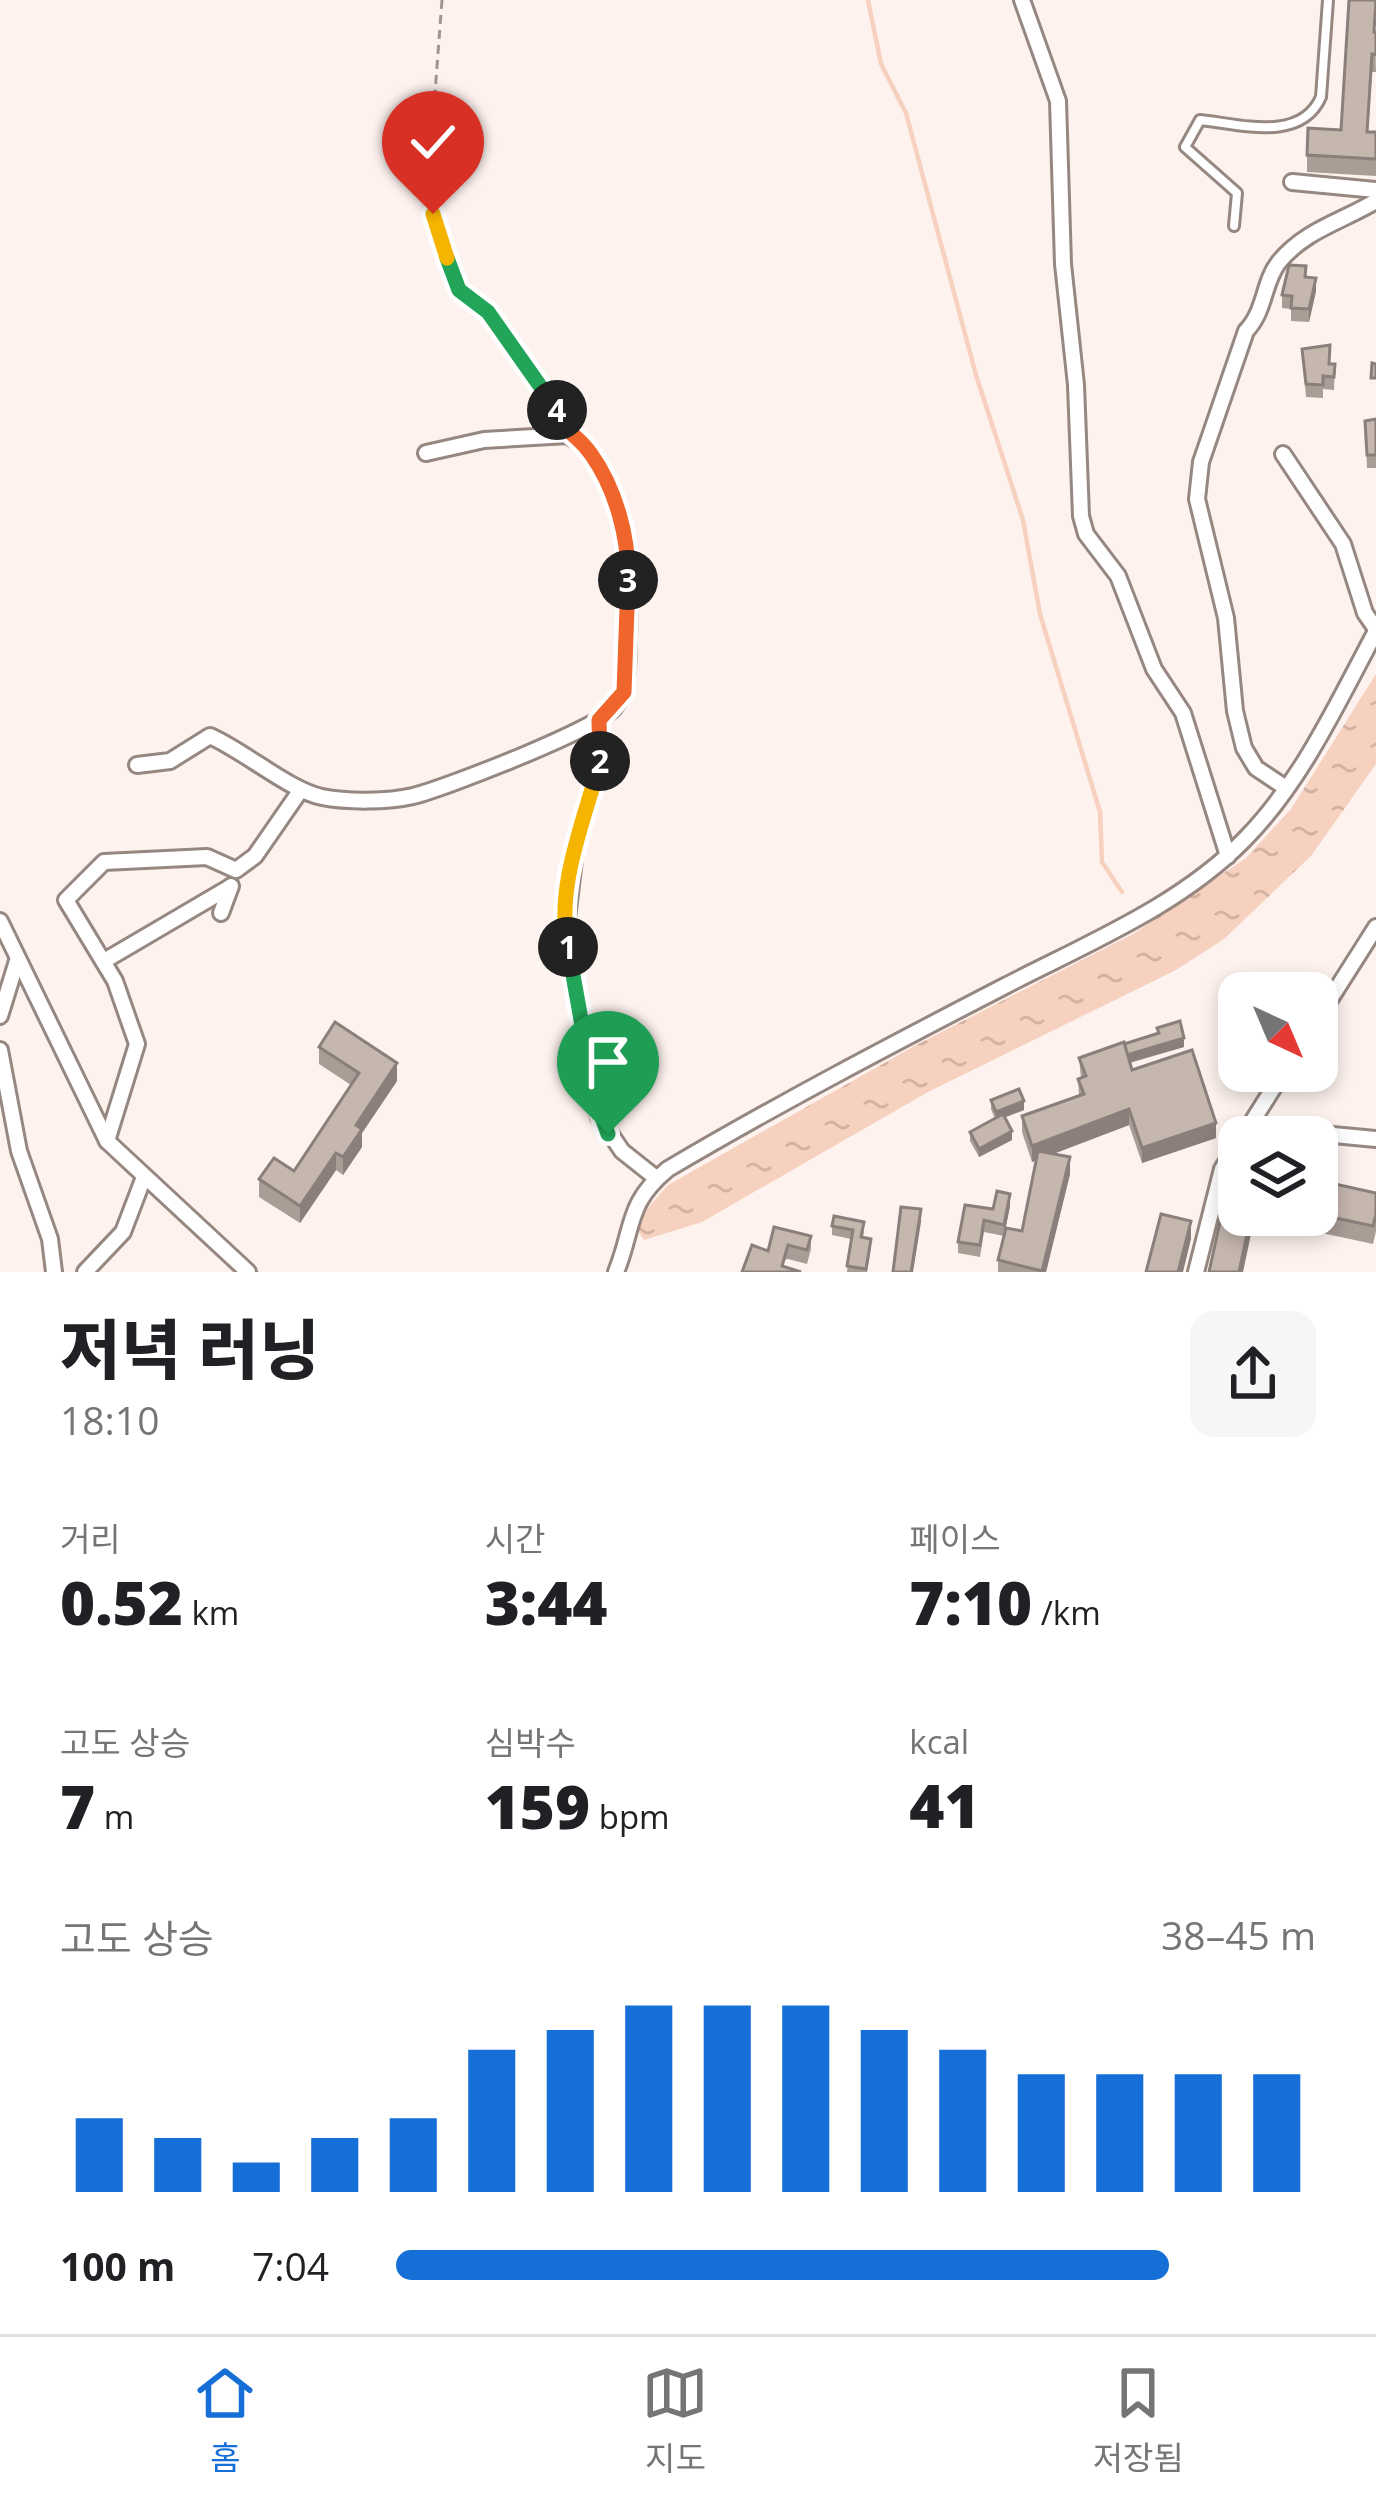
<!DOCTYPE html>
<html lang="ko">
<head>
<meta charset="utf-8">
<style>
  body { margin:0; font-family:"Open Sans","Noto Sans KR",sans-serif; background:#f6f6f6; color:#202124; height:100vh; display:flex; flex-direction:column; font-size:45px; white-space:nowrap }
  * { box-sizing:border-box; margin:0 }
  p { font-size:39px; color:#757577 }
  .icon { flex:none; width:66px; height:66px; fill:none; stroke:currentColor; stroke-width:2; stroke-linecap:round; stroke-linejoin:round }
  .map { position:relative; height:1272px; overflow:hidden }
  .details { display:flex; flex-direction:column; background:#fff; flex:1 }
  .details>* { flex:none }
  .needle { width:78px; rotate:136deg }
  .tools { position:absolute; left:1218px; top:972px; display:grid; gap:24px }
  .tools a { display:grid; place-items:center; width:120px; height:120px; border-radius:24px; background:#fff; box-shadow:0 6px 18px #0003; font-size:60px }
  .pin { position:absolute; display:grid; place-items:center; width:102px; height:102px; color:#fff; margin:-123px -51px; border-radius:50% 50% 50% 0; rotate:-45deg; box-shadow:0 0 12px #0007 }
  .pin .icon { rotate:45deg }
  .km { position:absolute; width:60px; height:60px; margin:-30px; border-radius:50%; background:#222; color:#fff; font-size:33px; line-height:60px; text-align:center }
  .round { display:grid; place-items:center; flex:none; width:126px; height:126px; border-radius:24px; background:#f6f6f6 }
  .summary { display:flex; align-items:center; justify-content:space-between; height:204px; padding:0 60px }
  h1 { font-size:66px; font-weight:800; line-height:90px }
  .metrics { display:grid; grid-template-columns:repeat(3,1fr); gap:18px; height:204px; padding:12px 60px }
  .metrics div { display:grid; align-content:center }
  .metrics b { font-size:60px; font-weight:800 }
  .metrics small { font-size:33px; font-weight:400 }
  .metrics p { font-size:33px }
  .chart { height:336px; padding:24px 60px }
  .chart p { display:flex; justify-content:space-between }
  .chart svg { width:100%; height:216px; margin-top:12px; stroke:#166ed7; stroke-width:6 }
  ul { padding:0 60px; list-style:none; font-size:39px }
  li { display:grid; grid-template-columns:192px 144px 1fr; align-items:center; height:90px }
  li i { height:30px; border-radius:15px; background:#166ed7 }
  .menu { display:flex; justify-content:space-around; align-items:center; height:168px; border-top:3px solid #e0e0e0; background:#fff; font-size:33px; color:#757577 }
  .menu a { display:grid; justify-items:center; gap:6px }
  .menu .current { color:#166ed7 }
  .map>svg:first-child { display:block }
</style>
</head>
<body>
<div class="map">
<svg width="1376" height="1272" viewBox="0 0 1376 1272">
  <defs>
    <pattern id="water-ripples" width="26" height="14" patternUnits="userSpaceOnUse" patternTransform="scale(3)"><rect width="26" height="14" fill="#f7d1bf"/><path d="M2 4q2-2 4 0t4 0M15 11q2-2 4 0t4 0" fill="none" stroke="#d3b2a3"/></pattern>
  </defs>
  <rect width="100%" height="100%" fill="#fdf2ee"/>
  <!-- water -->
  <polygon fill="url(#water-ripples)" points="1376,674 1376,764 1311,856 1224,939 1176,970 928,1092 702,1222 644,1240 634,1224 668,1185 918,1044 1133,934 1246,858 1291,809"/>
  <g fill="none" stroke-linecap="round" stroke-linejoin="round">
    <!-- stream -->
    <polyline stroke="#f7d1bf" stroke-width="4.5" points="868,0 881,64 906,113 976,375 1023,520 1040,614 1100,812 1102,862 1122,892"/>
    <!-- service casing -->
    <g stroke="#968780" stroke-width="14">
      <path id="service" d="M1234,226L1237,193L1185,147L1200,120C1239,124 1301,143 1321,97L1328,0"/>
    </g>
    <!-- minor casing -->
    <g stroke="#968780" stroke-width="20">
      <g id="minor">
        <polyline points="1022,0 1058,101 1063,264 1076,385 1081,516 1086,534 1118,576 1154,669 1183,713 1228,856"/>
        <polyline points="1292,182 1376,190"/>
        <polyline points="1283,454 1343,544 1365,613 1376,629"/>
        <polyline points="599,720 600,764 576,843 565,935 599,1117 622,1151 656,1178"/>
        <path d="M137,765L170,761L210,736C244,751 289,790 322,797C347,802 388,802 413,796C445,788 598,729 614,708C630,688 627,661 628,637C631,573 631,474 568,435L484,440L426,453"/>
        <path d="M1286,788L1256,768L1244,748L1235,711L1226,618L1197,499L1201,462L1246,331C1266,310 1263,282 1279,262C1305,230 1343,221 1376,201"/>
        <polyline points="221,913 231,886"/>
        <polyline points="0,921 107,1141 248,1272"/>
        <polyline points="104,961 230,887"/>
        <polyline points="0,1016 17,961"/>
        <polyline points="1317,1020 1376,927"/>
        <polyline points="0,1050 19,1151 50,1239 54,1272"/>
        <polyline points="1248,1127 1376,1139"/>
        <polyline points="1245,1133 1284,1071"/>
        <polyline points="107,1141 137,1044 115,981 66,900 104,862 207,857 236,870 255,856 300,791"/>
        <polyline points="85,1272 123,1232 144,1177"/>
        <path d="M616,1272C634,1228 626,1203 668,1169C778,1104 891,1045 1005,986C1086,944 1180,906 1245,839C1302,781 1338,702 1376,631"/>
        <polyline points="1196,1272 1222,1169 1239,1142"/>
      </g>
    </g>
    <!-- path -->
    <polyline stroke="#9f9693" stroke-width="3" stroke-dasharray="9 6" stroke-linecap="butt" points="442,0 427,199 459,290 487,312 543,383 561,420"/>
    <!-- service -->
    <use href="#service" stroke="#fff" stroke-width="8"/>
    <!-- minor -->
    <use href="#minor" stroke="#fff" stroke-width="14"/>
  </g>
  <!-- wall -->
  <g fill="#a99d96">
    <polygon points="1375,32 1376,72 1372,72 1368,132 1376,132 1376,176 1307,172 1307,155 1341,130"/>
    <polygon points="1306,277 1316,291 1309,322 1291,321 1291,309 1282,308 1282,295"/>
    <polygon points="1302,349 1330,364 1335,364 1334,390 1323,389 1323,398 1306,397"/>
    <polygon points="1376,419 1376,468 1367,468 1365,421"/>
    <polygon points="1157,1028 1184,1047 1130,1063 1132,1070 1216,1138 1142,1163 1129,1125 1053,1154 1070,1174 1046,1272 998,1272 998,1260 1022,1231 1036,1160 1032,1162 1022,1132 1022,1116 1079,1096 1078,1079 1081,1078 1079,1058 1157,1033"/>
    <polygon points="319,1047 397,1081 362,1133 362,1147 343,1175 336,1170 300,1223 259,1197 259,1179 294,1171 351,1085 319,1064"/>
    <polygon points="991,1100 1024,1110 1005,1117 1012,1140 979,1157 970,1141 970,1132 995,1119 991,1109"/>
    <polygon points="1376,1193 1376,1231 1373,1244 1280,1224 1280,1215 1317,1215"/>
    <polygon points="1010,1206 1004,1236 984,1232 980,1257 958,1253 958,1242 993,1209"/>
    <polygon points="832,1226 864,1231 863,1238 871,1248 867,1272 847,1272 851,1239 832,1235"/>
    <polygon points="811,1236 811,1249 807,1264 788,1259 742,1272 768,1251"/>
  </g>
  <!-- shaded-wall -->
  <g fill="#8a7f7a">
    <polygon points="1316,278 1316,291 1309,322 1309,309"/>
    <polygon points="1184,1038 1184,1047 1127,1063 1127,1055"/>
    <polygon points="397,1063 397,1081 362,1133 362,1147 343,1175 343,1157 356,1125"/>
    <polygon points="1024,1101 1024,1110 996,1121 996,1112"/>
    <polygon points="1129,1109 1129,1125 1032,1162 1032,1146"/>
    <polygon points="1216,1123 1216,1138 1142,1163 1142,1148"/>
    <polygon points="1012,1131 1012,1140 979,1157 979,1149"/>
    <polygon points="336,1153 336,1170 300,1223 300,1206"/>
    <polygon points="1070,1157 1070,1174 1046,1272 1042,1272"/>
    <polygon points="1010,1194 1010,1206 1004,1236 1004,1225"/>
    <polygon points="921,1209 921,1222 913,1272 911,1272"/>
    <polygon points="1251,1215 1255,1215 1243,1272 1239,1272"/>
    <polygon points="1191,1221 1191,1239 1183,1272 1178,1272"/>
  </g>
  <!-- building -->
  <g fill="#c5b6ae" stroke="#8a7f7a" stroke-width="3">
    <polygon points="1349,0 1376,0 1374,32 1376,32 1376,55 1372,54 1367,132 1376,132 1376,159 1307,155 1308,128 1341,130"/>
    <polygon points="1289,265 1306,266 1305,277 1316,278 1309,309 1291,308 1292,296 1282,295"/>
    <polygon points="1330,345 1329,364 1335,364 1334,377 1323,376 1323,385 1306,384 1302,349"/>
    <polygon points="1372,363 1376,364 1376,378 1371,378"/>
    <polygon points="1376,419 1376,455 1367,455 1365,421"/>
    <polygon points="1180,1021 1184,1038 1127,1055 1124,1044 1159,1033 1157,1028"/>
    <polygon points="335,1022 397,1063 356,1125 362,1129 343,1157 336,1153 300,1206 259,1179 274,1158 294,1171 359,1073 319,1047"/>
    <polygon points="1124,1042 1132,1070 1192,1050 1216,1123 1142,1148 1129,1109 1032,1146 1022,1116 1084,1094 1078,1079 1086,1076 1079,1058"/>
    <polygon points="1019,1089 1024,1101 996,1112 991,1100"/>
    <polygon points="1003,1114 1012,1131 979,1149 970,1132"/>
    <polygon points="1038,1151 1070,1157 1042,1271 998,1260 1006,1228 1022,1231"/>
    <polygon points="1233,1163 1239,1164 1239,1215 1251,1215 1239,1272 1209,1272"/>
    <polygon points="1317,1180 1376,1193 1376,1214 1373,1226 1317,1214"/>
    <polygon points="997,1191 1010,1194 1004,1225 984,1220 980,1245 958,1242 965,1205 993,1209"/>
    <polygon points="901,1207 921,1209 911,1272 893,1272"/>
    <polygon points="1161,1214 1191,1221 1178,1272 1146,1272"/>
    <polygon points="834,1216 864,1222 861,1237 871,1239 866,1269 847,1266 853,1230 832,1226"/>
    <polygon points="774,1227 811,1236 807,1250 788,1245 782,1266 801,1272 742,1272 752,1245 768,1251"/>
  </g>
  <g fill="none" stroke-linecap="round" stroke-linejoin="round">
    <!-- split-1 casing -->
    <g stroke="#fff" stroke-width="24">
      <polyline id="split-1" points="568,947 595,1098 608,1134"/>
    </g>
    <!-- split-2 casing -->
    <g stroke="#fff" stroke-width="24">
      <path id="split-2" d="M568,947C555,887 585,819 600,761"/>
    </g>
    <!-- split-3 casing -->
    <g stroke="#fff" stroke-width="24">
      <polyline id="split-3" points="600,761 599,720 624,692 628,580"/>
    </g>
    <!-- split-4 casing -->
    <g stroke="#fff" stroke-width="24">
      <path id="split-4" d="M557,410C568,437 577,434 591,454C616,489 629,538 628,580"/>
    </g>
    <!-- split-5 casing -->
    <g stroke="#fff" stroke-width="24">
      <polyline id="split-5" points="447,258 459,290 488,312 557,410"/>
    </g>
    <!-- split-6 casing -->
    <g stroke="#fff" stroke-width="24">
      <polyline id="split-6" points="433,214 447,258"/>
    </g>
    <!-- split-1 -->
    <use href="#split-1" stroke="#22a559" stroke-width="15"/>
    <!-- split-2 -->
    <use href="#split-2" stroke="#f5b400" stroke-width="15"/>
    <!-- split-3 -->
    <use href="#split-3" stroke="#f0652b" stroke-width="15"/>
    <!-- split-4 -->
    <use href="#split-4" stroke="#f0652b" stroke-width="15"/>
    <!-- split-5 -->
    <use href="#split-5" stroke="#22a559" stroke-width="15"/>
    <!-- split-6 -->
    <use href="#split-6" stroke="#f5b400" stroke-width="15"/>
  </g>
</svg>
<div class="tools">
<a><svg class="needle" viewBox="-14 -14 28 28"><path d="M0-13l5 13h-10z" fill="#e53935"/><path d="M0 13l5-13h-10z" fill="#757577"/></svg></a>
<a><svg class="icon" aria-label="layers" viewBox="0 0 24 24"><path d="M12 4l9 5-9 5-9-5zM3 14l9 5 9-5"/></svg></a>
</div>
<div class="pin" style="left:608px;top:1134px;background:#1e9e55"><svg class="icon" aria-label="arrive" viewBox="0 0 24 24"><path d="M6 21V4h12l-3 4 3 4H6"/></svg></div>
<div class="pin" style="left:433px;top:214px;background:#d93025"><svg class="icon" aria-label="check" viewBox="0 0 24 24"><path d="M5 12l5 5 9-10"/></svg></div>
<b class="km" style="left:568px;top:947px">1</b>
<b class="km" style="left:600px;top:761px">2</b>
<b class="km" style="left:628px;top:580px">3</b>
<b class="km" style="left:557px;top:410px">4</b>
</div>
<section class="details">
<div class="summary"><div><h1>저녁 러닝</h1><p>18:10</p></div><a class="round"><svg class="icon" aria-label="share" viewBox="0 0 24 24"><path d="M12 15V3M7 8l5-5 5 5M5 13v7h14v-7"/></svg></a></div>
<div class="metrics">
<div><p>거리</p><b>0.52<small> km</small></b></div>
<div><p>시간</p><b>3:44</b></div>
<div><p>페이스</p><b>7:10<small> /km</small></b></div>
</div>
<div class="metrics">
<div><p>고도 상승</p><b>7<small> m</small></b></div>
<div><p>심박수</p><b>159<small> bpm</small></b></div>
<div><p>kcal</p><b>41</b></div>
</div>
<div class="chart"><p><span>고도 상승</span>38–45 m</p>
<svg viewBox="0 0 160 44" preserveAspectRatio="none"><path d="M5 44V29M15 44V33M25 44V38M35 44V33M45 44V29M55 44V15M65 44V11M75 44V6M85 44V6M95 44V6M105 44V11M115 44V15M125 44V20M135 44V20M145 44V20M155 44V20"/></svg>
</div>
<ul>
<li><b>100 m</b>7:04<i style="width:84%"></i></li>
</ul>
</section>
<nav class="menu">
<a class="current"><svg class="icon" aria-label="home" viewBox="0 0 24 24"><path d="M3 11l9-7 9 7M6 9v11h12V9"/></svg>홈</a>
<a><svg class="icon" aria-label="map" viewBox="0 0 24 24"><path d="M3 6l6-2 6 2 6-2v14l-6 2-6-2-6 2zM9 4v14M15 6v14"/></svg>지도</a>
<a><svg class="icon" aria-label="saved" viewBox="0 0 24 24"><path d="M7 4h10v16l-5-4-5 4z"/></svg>저장됨</a>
</nav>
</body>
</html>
